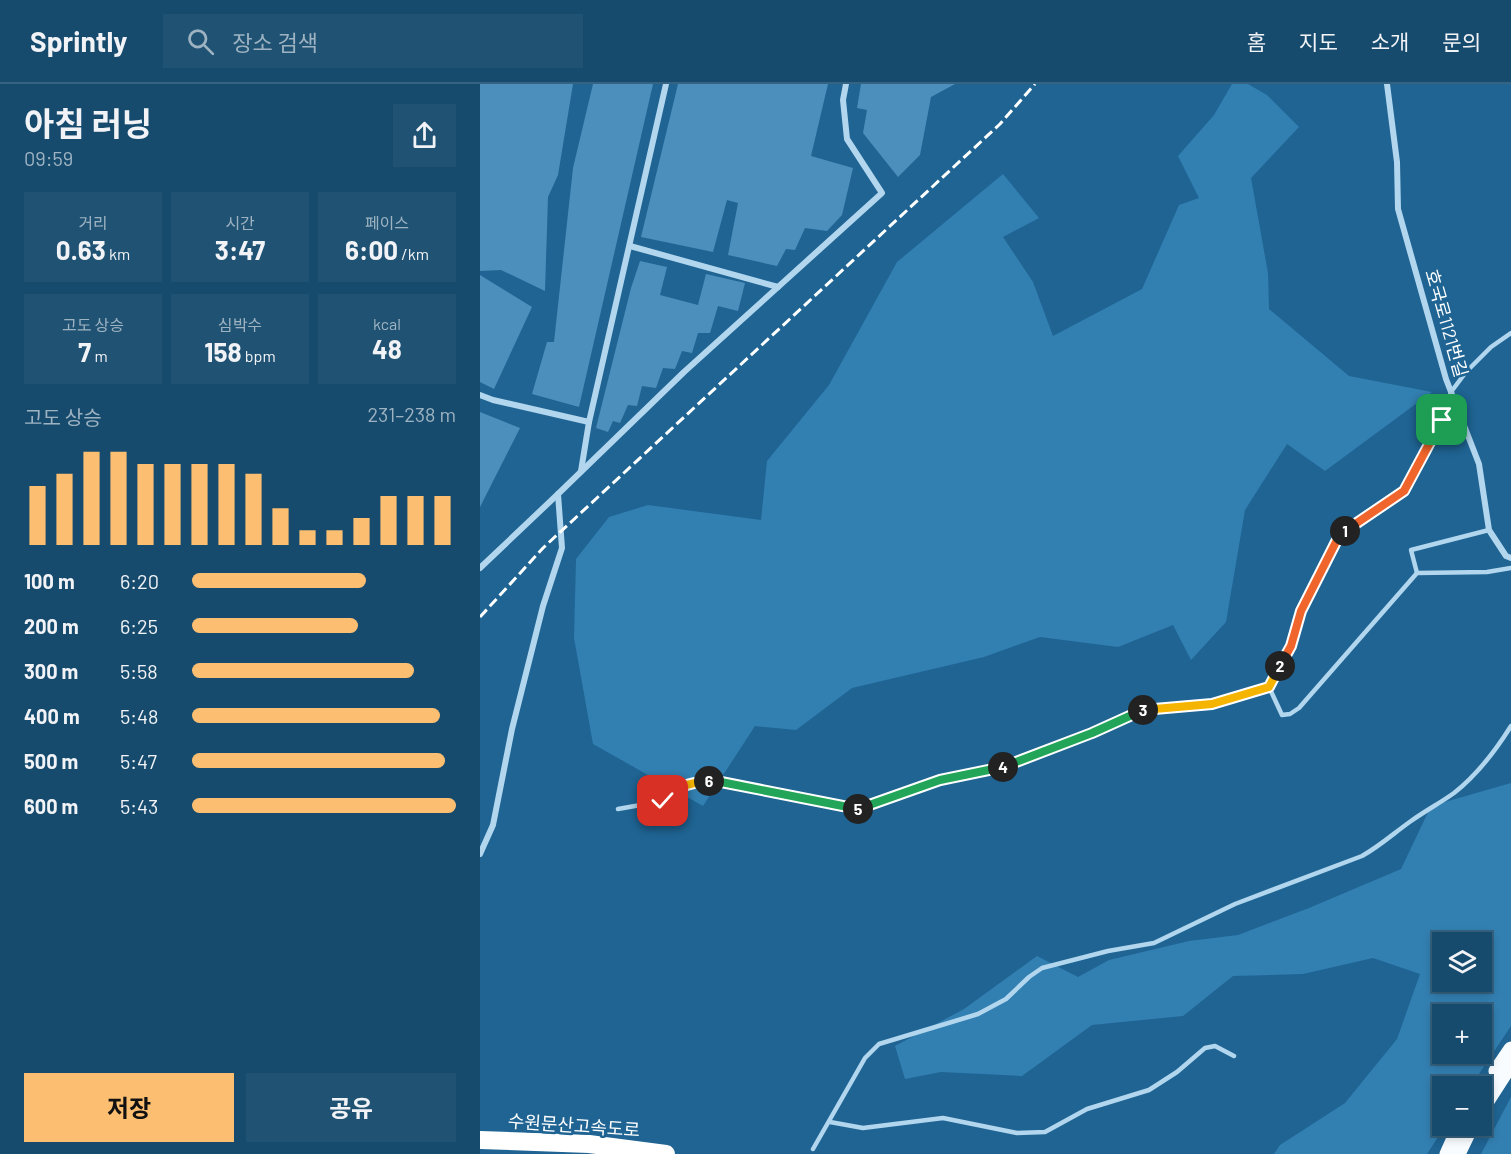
<!DOCTYPE html>
<html lang="ko">
<head>
<meta charset="utf-8">
<style>
  body { margin:0; font-family:Barlow,"Noto Sans KR",sans-serif; background:#205273; color:#f1f3f6; height:100vh; display:flex; flex-direction:column; font-size:22px; white-space:nowrap }
  * { box-sizing:border-box; margin:0 }
  p { font-size:20px; color:#9eb3c2 }
  .icon { flex:none; width:33px; height:33px; fill:none; stroke:currentColor; stroke-width:2; stroke-linecap:round; stroke-linejoin:round }
  .map { position:relative; flex:1; overflow:hidden }
  .drawer { display:flex; flex-direction:column; background:#174b6e; width:480px }
  .drawer>* { flex:none }
  .buttons { position:absolute; left:952px; top:848px; display:grid; gap:12px }
  .buttons a { display:grid; place-items:center; width:60px; height:60px; border-radius:0px; background:#174b6e; box-shadow:0 3px 9px #0003,0 0 0 2px #366381; font-size:30px }
  .pin { position:absolute; display:grid; place-items:center; width:51px; height:51px; color:#fff; margin:-26px; border-radius:12px; box-shadow:0 3px 9px #0006 }
  .km { position:absolute; width:30px; height:30px; margin:-15px; border-radius:50%; background:#222; color:#fff; font-size:16px; line-height:30px; text-align:center }
  .round { display:grid; place-items:center; flex:none; width:63px; height:63px; border-radius:0px; background:#205273 }
  .summary { display:flex; align-items:center; justify-content:space-between; height:102px; padding:0 24px }
  h1 { font-size:33px; font-weight:700; line-height:45px }
  .stats { display:grid; grid-template-columns:repeat(3,1fr); gap:9px; height:102px; padding:6px 24px }
  .stats div { display:grid; align-content:center; border-radius:0px; background:#205273; text-align:center }
  .stats b { font-size:26px; font-weight:700 }
  .stats small { font-size:16px; font-weight:400 }
  .stats p { font-size:16px }
  .chart { height:168px; padding:12px 24px }
  .chart p { display:flex; justify-content:space-between }
  .chart svg { width:100%; height:108px; margin-top:6px; stroke:#fcbf71; stroke-width:6 }
  .cta { display:flex; gap:12px; margin-top:auto; padding:12px 24px }
  .cta a { flex:1; height:69px; border-radius:0px; background:#fcbf71; color:#111; font-size:24px; font-weight:700; line-height:69px; text-align:center }
  .cta a+a { background:#205273; color:#f1f3f6 }
  ul { padding:0 24px; list-style:none; font-size:20px }
  li { display:grid; grid-template-columns:96px 72px 1fr; align-items:center; height:45px }
  li i { height:15px; border-radius:8px; background:#fcbf71 }
  header { display:flex; align-items:center; gap:36px; box-sizing:border-box; height:84px; padding:0 30px; background:#174b6e; border-bottom:2px solid #366381 }
  header strong { font-size:28px }
  nav { display:flex; gap:33px; margin-inline-start:auto; font-size:21px }
  .search { width:420px; height:54px; background:#205273; display:flex; align-items:center; gap:15px; box-sizing:border-box; padding:0 21px; border-radius:0px; color:#9eb3c2; font-size:22px }
  main { display:flex; flex:1; min-height:0 }
  .map>svg:first-child { display:block }
</style>
</head>
<body>
<header>
<strong>Sprintly</strong>
<div class="search"><svg class="icon" aria-label="search" viewBox="0 0 24 24"><circle cx="10" cy="10" r="6"/><path d="M15 15l6 6"/></svg>장소 검색</div>
<nav><a>홈</a><a>지도</a><a>소개</a><a>문의</a></nav>
</header>
<main>
<section class="drawer">
<div class="summary"><div><h1>아침 러닝</h1><p>09:59</p></div><a class="round"><svg class="icon" aria-label="share" viewBox="0 0 24 24"><path d="M12 15V3M7 8l5-5 5 5M5 13v7h14v-7"/></svg></a></div>
<div class="stats">
<div><p>거리</p><b>0.63<small> km</small></b></div>
<div><p>시간</p><b>3:47</b></div>
<div><p>페이스</p><b>6:00<small> /km</small></b></div>
</div>
<div class="stats">
<div><p>고도 상승</p><b>7<small> m</small></b></div>
<div><p>심박수</p><b>158<small> bpm</small></b></div>
<div><p>kcal</p><b>48</b></div>
</div>
<div class="chart"><p><span>고도 상승</span>231–238 m</p>
<svg viewBox="0 0 160 44" preserveAspectRatio="none"><path d="M5 44V20M15 44V15M25 44V6M35 44V6M45 44V11M55 44V11M65 44V11M75 44V11M85 44V15M95 44V29M105 44V38M115 44V38M125 44V33M135 44V24M145 44V24M155 44V24"/></svg>
</div>
<ul>
<li><b>100 m</b>6:20<i style="width:66%"></i></li>
<li><b>200 m</b>6:25<i style="width:63%"></i></li>
<li><b>300 m</b>5:58<i style="width:84%"></i></li>
<li><b>400 m</b>5:48<i style="width:94%"></i></li>
<li><b>500 m</b>5:47<i style="width:96%"></i></li>
<li><b>600 m</b>5:43<i style="width:100%"></i></li>
</ul>
<div class="cta"><a>저장</a><a>공유</a></div>
</section>
<div class="map">
<svg width="1031" height="1070" viewBox="0 0 1031 1070">
  <rect width="100%" height="100%" fill="#1f6493"/>
  <!-- green -->
  <g fill="#327fb1" fill-rule="evenodd">
    <polygon points="752,0 768,0 787,11 819,43 771,94 788,189 789,225 869,292 952,308 845,387 807,360 765,426 746,538 711,576 693,541 638,563 560,553 504,573 372,604 316,646 275,642 223,722 113,660 94,554 96,475 129,433 168,421 281,436 287,377 349,301 417,178 523,90 559,134 523,153 553,198 573,252 662,205 699,121 719,114 698,72 734,31"/>
    <path d="M1031,699V942L991,1002H963V1041H966L947,1070H794L800,1061L865,1019L917,955L940,890L893,874L823,890L753,892L703,932L612,941L542,992L461,988L425,995L415,962L484,925L557,872L598,893L629,876L709,857L758,851L829,824L921,785L951,722ZM963,858H1002V897H963ZM963,930H1002V969H963Z"/>
    <polygon points="1031,1013 1031,1070 1001,1070"/>
  </g>
  <!-- building -->
  <g fill="#4c8fbc">
    <polygon points="0,0 93,0 78,91 68,113 65,207 21,186 0,187"/>
    <polygon points="113,0 173,0 99,323 52,310 67,258 74,258 93,84"/>
    <polygon points="198,0 348,0 331,72 373,84 362,131 347,147 325,144 315,166 306,165 297,182 248,171 258,119 247,116 233,168 161,153"/>
    <polygon points="381,0 475,0 451,13 440,71 418,93 383,49 387,26 377,24"/>
    <polygon points="160,177 187,183 180,211 218,221 226,190 265,199 258,227 238,222 230,249 218,249 212,269 202,267 195,285 183,284 176,304 162,302 157,322 148,321 140,339 133,337 128,348 116,344 151,204"/>
    <polygon points="0,191 52,223 14,305 0,298"/>
    <polygon points="0,328 40,344 0,423"/>
  </g>
  <g fill="none" stroke-linecap="round" stroke-linejoin="round">
    <!-- service -->
    <g stroke="#b1d6ee" stroke-width="4.5">
      <polyline points="937,489 931,466 1009,446"/>
      <polyline points="789,603 802,631 810,630 819,624 937,489 1007,488 1031,484"/>
      <polyline points="138,725 183,717 199,703 209,699 236,697 378,725 460,696 510,687 537,679 612,649 663,626 732,620 789,603 811,562 821,527 859,452 924,407 961,335 971,308 986,288 1011,263 1031,249"/>
      <polyline points="350,1038 383,1044 463,1034 537,1049 565,1048 607,1025 669,1006 697,988 725,964 735,962 754,972"/>
      <path d="M333,1065L385,974L399,960L498,930L526,915L549,893L562,884L628,867L674,859L755,820L882,772C900,762 914,749 931,737C945,727 960,719 974,709C997,691 1016,666 1031,642"/>
    </g>
    <!-- minor -->
    <g stroke="#b1d6ee" stroke-width="6">
      <polyline points="907,0 917,78 918,125 966,295 999,380 1009,446 1026,472 1031,474"/>
      <polyline points="150,162 298,203"/>
      <polyline points="0,311 13,316 109,338 186,0"/>
      <polyline points="101,387 109,338"/>
      <polyline points="0,484 78,410"/>
      <polyline points="0,770 13,741 32,645 63,522 82,464 78,410 204,288 402,109 367,55 363,16 366,0"/>
    </g>
    <!-- primary -->
    <g stroke="#f9fcff" stroke-width="15">
      <polyline points="1016,987 1031,965"/>
      <polyline points="1002,1025 1031,980"/>
      <polyline points="967,1070 980,1041"/>
      <polyline points="978,1070 992,1041"/>
    </g>
    <!-- motorway -->
    <polyline stroke="#fff" stroke-width="18" points="0,1056 109,1060 186,1070"/>
    <!-- rail -->
    <polyline stroke="#fff" stroke-width="3" stroke-dasharray="10 4.5" stroke-linecap="butt" points="0,533 63,464 520,40 555,0"/>
  </g>
  <g fill="none" stroke-linecap="round" stroke-linejoin="round">
    <!-- split-1 casing -->
    <g stroke="#fff" stroke-width="12">
      <polyline id="split-1" points="865,447 924,407 962,336"/>
    </g>
    <!-- split-2 casing -->
    <g stroke="#fff" stroke-width="12">
      <polyline id="split-2" points="800,582 811,562 821,527 859,452 865,447"/>
    </g>
    <!-- split-3 casing -->
    <g stroke="#fff" stroke-width="12">
      <polyline id="split-3" points="663,626 732,620 789,603 800,582"/>
    </g>
    <!-- split-4 casing -->
    <g stroke="#fff" stroke-width="12">
      <polyline id="split-4" points="523,683 612,649 663,626"/>
    </g>
    <!-- split-5 casing -->
    <g stroke="#fff" stroke-width="12">
      <polyline id="split-5" points="378,725 460,696 523,683"/>
    </g>
    <!-- split-6 casing -->
    <g stroke="#fff" stroke-width="12">
      <polyline id="split-6" points="229,697 236,697 378,725"/>
    </g>
    <!-- split-7 casing -->
    <g stroke="#fff" stroke-width="12">
      <path id="split-7" d="M183,717C200,702 206,699 229,697"/>
    </g>
    <!-- split-1 -->
    <use href="#split-1" stroke="#f0652b" stroke-width="8"/>
    <!-- split-2 -->
    <use href="#split-2" stroke="#f0652b" stroke-width="8"/>
    <!-- split-3 -->
    <use href="#split-3" stroke="#f5b400" stroke-width="8"/>
    <!-- split-4 -->
    <use href="#split-4" stroke="#22a559" stroke-width="8"/>
    <!-- split-5 -->
    <use href="#split-5" stroke="#22a559" stroke-width="8"/>
    <!-- split-6 -->
    <use href="#split-6" stroke="#22a559" stroke-width="8"/>
    <!-- split-7 -->
    <use href="#split-7" stroke="#f5b400" stroke-width="8"/>
  </g>
  <g text-anchor="middle" dominant-baseline="central" stroke-width="5" stroke-linejoin="round" paint-order="stroke">
    <!-- street labels -->
    <g font-size="18" fill="#fff" stroke="#1f6493">
      <text transform="translate(967 239) rotate(74)">호국로1121번길</text>
      <text transform="translate(94 1041) rotate(4)">수원문산고속도로</text>
    </g>
  </g>
</svg>
<div class="buttons">
<a><svg class="icon" aria-label="layers" viewBox="0 0 24 24"><path d="M12 4l9 5-9 5-9-5zM3 14l9 5 9-5"/></svg></a>
<a>+</a>
<a>−</a>
</div>
<div class="pin" style="left:962px;top:336px;background:#1e9e55"><svg class="icon" aria-label="arrive" viewBox="0 0 24 24"><path d="M6 21V4h12l-3 4 3 4H6"/></svg></div>
<div class="pin" style="left:183px;top:717px;background:#d93025"><svg class="icon" aria-label="check" viewBox="0 0 24 24"><path d="M5 12l5 5 9-10"/></svg></div>
<b class="km" style="left:865px;top:447px">1</b>
<b class="km" style="left:800px;top:582px">2</b>
<b class="km" style="left:663px;top:626px">3</b>
<b class="km" style="left:523px;top:683px">4</b>
<b class="km" style="left:378px;top:725px">5</b>
<b class="km" style="left:229px;top:697px">6</b>
</div>
</main>
</body>
</html>
